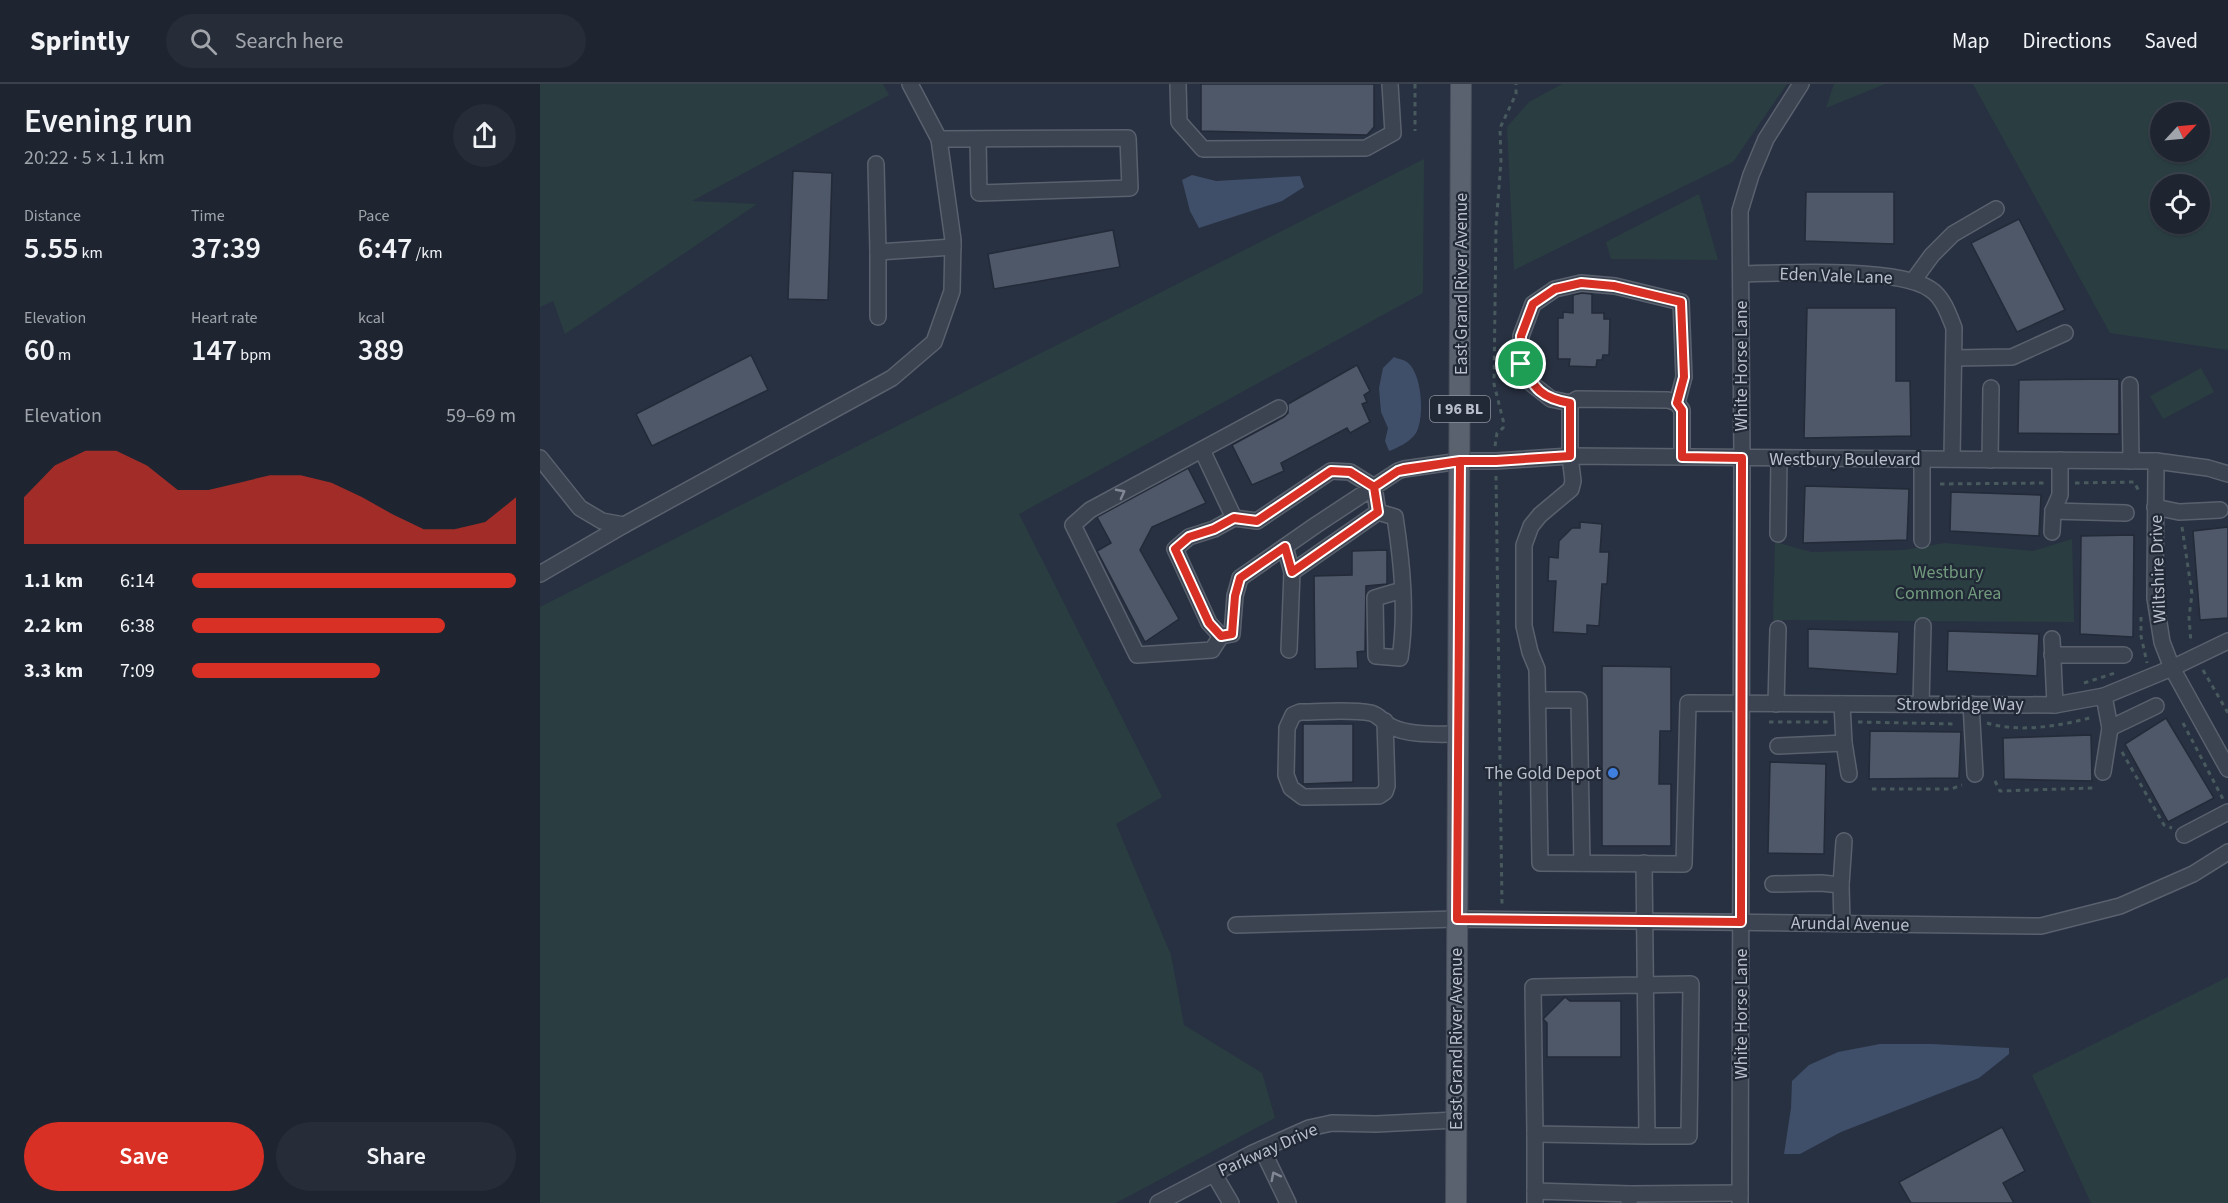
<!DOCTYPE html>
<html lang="en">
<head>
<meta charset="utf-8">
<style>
  body { margin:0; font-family:"Source Sans 3",sans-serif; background:#262d39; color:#f1f3f6; height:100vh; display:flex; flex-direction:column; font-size:22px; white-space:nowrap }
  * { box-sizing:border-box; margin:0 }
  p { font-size:20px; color:#a1a5ab }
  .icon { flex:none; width:33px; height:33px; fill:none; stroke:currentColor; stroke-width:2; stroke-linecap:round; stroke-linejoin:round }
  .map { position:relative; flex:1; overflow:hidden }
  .details { display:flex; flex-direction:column; background:#1e2531; width:540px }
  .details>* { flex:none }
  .needle { width:39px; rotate:64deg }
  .fabs { position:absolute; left:1610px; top:18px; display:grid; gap:12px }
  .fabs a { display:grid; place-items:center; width:60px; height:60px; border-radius:50%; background:#1e2531; box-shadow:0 2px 4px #0004,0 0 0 2px #3c424d; font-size:30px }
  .pin { position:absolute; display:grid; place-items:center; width:51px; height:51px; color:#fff; margin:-26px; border:3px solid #fff; border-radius:50%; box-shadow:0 2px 6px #0007 }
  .round { display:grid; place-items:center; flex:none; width:63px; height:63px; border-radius:32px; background:#262d39 }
  .overview { display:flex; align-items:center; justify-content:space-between; height:102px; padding:0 24px }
  h1 { font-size:33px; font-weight:600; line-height:45px }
  .stats { display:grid; grid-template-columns:repeat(3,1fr); gap:9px; height:102px; padding:6px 24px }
  .stats div { display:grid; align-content:center }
  .stats b { font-size:30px; font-weight:600 }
  .stats small { font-size:16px; font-weight:400 }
  .stats p { font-size:16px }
  .chart { height:168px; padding:12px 24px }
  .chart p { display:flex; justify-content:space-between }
  .chart svg { width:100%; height:108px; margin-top:6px; fill:#d93025; opacity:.7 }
  .action { display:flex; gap:12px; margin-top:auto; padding:12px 24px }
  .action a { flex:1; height:69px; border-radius:36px; background:#d93025; color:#fff; font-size:24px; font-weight:600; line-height:69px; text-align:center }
  .action a+a { background:#262d39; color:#f1f3f6 }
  ul { padding:0 24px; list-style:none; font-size:20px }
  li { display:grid; grid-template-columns:96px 72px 1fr; align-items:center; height:45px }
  li i { height:15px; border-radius:8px; background:#d93025 }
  header { display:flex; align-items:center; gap:36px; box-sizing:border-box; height:84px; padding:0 30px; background:#1e2531; border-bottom:2px solid #3c424d }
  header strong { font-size:28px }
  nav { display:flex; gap:33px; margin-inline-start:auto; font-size:21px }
  .search { width:420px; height:54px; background:#262d39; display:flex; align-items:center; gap:15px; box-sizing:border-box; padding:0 21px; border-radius:33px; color:#a1a5ab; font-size:22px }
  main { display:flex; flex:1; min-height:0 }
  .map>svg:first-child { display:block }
</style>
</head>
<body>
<header>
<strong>Sprintly</strong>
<div class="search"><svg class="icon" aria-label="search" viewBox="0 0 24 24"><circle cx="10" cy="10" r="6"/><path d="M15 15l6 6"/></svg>Search here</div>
<nav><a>Map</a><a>Directions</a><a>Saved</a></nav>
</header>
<main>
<section class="details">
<div class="overview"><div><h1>Evening run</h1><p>20:22 · 5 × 1.1 km</p></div><a class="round"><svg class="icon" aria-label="share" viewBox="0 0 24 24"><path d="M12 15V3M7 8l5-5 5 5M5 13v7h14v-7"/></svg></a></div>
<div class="stats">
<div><p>Distance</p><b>5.55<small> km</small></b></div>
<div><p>Time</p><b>37:39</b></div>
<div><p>Pace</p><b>6:47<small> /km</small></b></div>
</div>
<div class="stats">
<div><p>Elevation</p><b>60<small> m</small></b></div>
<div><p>Heart rate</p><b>147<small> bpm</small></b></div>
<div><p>kcal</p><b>389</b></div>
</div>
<div class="chart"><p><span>Elevation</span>59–69 m</p>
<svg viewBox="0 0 160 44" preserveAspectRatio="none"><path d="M0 44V25L10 12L20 6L30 6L40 12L50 22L60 22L70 19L80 16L90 16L100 19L110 25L120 32L130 38L140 38L150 35L160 25V44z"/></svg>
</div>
<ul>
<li><b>1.1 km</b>6:14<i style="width:100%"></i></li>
<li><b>2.2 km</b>6:38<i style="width:78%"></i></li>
<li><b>3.3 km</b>7:09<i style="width:58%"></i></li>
</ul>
<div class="action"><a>Save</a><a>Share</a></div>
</section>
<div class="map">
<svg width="1688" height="1119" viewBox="0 0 1688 1119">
  <rect width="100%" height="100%" fill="#283141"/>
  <!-- green -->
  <g fill="#2a3e42" fill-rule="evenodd">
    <polygon points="0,0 343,0 349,11 152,117 217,120 25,250 13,217 0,223"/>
    <polygon points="1022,0 1247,0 1193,78 974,186 967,43 989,18"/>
    <polygon points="1294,0 1345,0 1286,24"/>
    <path d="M1433,0H1688V266L1570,249ZM1620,28H1659V68H1620ZM1620,100H1659V140H1620Z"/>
    <polygon points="884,75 883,209 479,430 622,713 576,740 631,871 644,941 722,989 735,1034 576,1119 0,1119 0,523"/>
    <polygon points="1159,110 1178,176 1071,175 1066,158"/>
    <polygon points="1661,284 1674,308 1623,335 1610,312"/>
    <polygon points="1532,455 1534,538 1233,536 1235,458 1271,468 1364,466 1405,459 1493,467"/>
    <polygon points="1688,893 1688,1119 1551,1119 1492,991"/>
  </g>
  <!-- water -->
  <g fill="#3f4e69">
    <polygon points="652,91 676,97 760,92 764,103 742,117 659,144 650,127 642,96"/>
    <path d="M854,273C858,275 863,275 867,278C882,289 885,333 876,349C871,357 858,364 849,367L845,357L848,344L841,328L839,304L843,284Z"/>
    <polygon points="1340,960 1392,960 1469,964 1469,970 1439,994 1301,1048 1260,1070 1244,1070 1251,1024 1252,997 1269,981 1298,968"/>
  </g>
  <!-- building -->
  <g fill="#4e5869" stroke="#232a38" stroke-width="1.5">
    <polygon points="661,0 834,0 834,43 827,51 661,47"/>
    <polygon points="253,87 292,89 288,216 248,215"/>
    <polygon points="1266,108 1354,108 1354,160 1265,157"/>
    <polygon points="1479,135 1525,226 1477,248 1431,159"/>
    <polygon points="573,146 580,183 454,205 448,170"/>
    <polygon points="1042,209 1052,210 1052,229 1064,229 1064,235 1070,235 1069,271 1063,271 1062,276 1057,276 1056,283 1029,282 1030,275 1018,275 1018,234 1023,234 1023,228 1033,229 1033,211"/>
    <polygon points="1267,224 1356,224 1356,297 1370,297 1371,352 1264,354"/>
    <polygon points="211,271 228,306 112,362 96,330"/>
    <polygon points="817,281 830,307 824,311 827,318 822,320 830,338 810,349 807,344 741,379 744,387 712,401 692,361 744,333 748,329 748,320"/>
    <polygon points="1579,295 1579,350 1478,349 1479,296"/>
    <polygon points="648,384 666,419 612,443 600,466 639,535 605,558 557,467 571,459 557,433"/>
    <polygon points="1265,402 1369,405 1367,456 1263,459"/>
    <polygon points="1411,408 1501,411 1499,452 1410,447"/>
    <polygon points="1040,438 1062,440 1060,468 1069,468 1067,500 1062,500 1059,542 1047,541 1047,550 1013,548 1016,497 1008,497 1009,473 1018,474 1019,457 1032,444 1040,444"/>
    <polygon points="1688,443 1688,534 1660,536 1653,447"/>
    <polygon points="1594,451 1593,553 1540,550 1541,452"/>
    <polygon points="847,466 847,500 826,502 825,567 817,568 818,584 775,585 774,492 812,491 812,467"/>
    <polygon points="1268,545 1359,548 1357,590 1268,584"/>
    <polygon points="1408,547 1499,550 1497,592 1407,587"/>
    <polygon points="1062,582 1131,583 1131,647 1120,647 1119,700 1131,700 1131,762 1062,762"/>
    <polygon points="1626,634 1674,714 1628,738 1585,660"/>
    <polygon points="763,640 813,640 813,698 763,700"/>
    <polygon points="1330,647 1421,648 1419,694 1329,695"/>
    <polygon points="1551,651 1552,697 1464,695 1463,654"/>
    <polygon points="1230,678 1286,680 1284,770 1228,769"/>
    <polygon points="1025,913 1030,917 1081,917 1081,973 1007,973 1007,939 1003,935"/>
    <polygon points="1462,1043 1485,1087 1463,1099 1474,1119 1371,1119 1359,1098"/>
  </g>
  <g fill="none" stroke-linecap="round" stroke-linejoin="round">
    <!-- minor casing -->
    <g stroke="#5a616e" stroke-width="18">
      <g id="minor">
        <polyline points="638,0 639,38 663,65 826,64 853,49 850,0"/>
        <polyline points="399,55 588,54 590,104 439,109 438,55"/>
        <polyline points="336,80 338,168 413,163"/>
        <path d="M1201,190C1243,189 1358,183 1390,205C1403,213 1409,231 1414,244L1412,375"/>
        <polyline points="1373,197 1392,171 1413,150 1456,125"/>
        <polyline points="338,233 338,168"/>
        <polyline points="1415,274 1472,273 1525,249"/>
        <polyline points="1590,301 1591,377"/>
        <polyline points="1030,319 1011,315 992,300 981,280 981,252 993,220 1015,205 1041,199 1075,202 1141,218 1144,293 1137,319"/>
        <polyline points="662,366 694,434"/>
        <polyline points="1142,373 1142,326 1137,319 1128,316 1037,315 1030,319 1030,372 1033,397 1031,405 1000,431 991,442 984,461 984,542 990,568 997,585 1000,779 1144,780 1148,619 1515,621 1564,612 1632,584 1688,557"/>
        <polyline points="0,374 40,424 62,437 84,441"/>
        <polyline points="1450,376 1451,304"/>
        <polyline points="1616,377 1615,514 1622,558 1632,584 1688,685"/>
        <polyline points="1615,423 1639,428 1680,426"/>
        <polyline points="1513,427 1586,429"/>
        <path d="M838,428L855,433C862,479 867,528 860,574L836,572L835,514L862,506"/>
        <polyline points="1512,448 1513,427 1520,411 1520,376"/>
        <polyline points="1238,450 1239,374"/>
        <polyline points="1382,456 1382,375"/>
        <polyline points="745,463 752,488 749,566"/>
        <polyline points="752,488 838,428 834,403 810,388 791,387 717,437 694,434 674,445 649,453 635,465 669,539 681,552 692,550 695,512 700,494 776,441 858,387 864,385 920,377 956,377 1030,372 1616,377 1668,384 1688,390"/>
        <polyline points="0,490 84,441 352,294 394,258 412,207 413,156 399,55 370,0"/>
        <polyline points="681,552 672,566 597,571 533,441 550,426 739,324"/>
        <polyline points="1512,555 1515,621"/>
        <polyline points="1512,571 1584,571"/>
        <polyline points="1564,612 1570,644 1616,622"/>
        <polyline points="998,616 1039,616 1042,779"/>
        <polyline points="1236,620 1238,545"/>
        <polyline points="1381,620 1383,542"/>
        <polyline points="1431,620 1435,690"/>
        <path d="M845,637L847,702L845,708L839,712L763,713L751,704L746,691L747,644L753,631L760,628C782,628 810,625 831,629C839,631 843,638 850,642C868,652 900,650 919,650"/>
        <polyline points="1304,659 1309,690"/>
        <polyline points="1238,662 1304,659 1302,620"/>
        <polyline points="1563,688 1570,644"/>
        <polyline points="1644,751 1688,728"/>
        <polyline points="1104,779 1107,1052 995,1050 993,903 1151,900 1149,1052 1107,1052"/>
        <polyline points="1233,800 1281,799 1301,801 1302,839"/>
        <polyline points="1301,801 1304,757"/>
        <polyline points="696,841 917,835 1501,842 1580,822 1653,790 1688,768"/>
        <polyline points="722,1065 748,1119"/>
        <polyline points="674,1090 691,1119"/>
        <polyline points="995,1107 995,1050"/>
        <polyline points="1090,1110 1200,1109"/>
        <polyline points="618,1119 713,1069 769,1044 792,1039 836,1040 916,1036"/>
        <polyline points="995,1119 995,1107 1090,1110 1089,1119"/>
        <polyline points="1200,1119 1202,374 1200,127 1211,91 1226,55 1261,0"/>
      </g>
    </g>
    <!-- major casing -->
    <g stroke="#464c5a" stroke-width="22">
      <polyline id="major" points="916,1119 921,0"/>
    </g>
    <!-- path -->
    <g stroke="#485a5e" stroke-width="3" stroke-dasharray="4.5 4.5" stroke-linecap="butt">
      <polyline points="875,0 875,47"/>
      <polyline points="955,362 957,349 963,344 964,340 954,300 956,142 961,77 960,44 976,10 976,0"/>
      <polyline points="956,392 962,821"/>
      <polyline points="1535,399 1594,398 1600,409"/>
      <polyline points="1400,400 1505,399"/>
      <polyline points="1642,443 1652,510 1649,533 1651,559"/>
      <polyline points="1601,533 1601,552 1607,579"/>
      <polyline points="1663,586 1688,629"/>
      <polyline points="1544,599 1578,588"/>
      <polyline points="1229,638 1288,638"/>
      <polyline points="1318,638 1417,640"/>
      <path d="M1447,639C1479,649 1521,642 1553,633"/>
      <polyline points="1643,639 1683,715"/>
      <polyline points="1582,668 1624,741 1632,744"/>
      <polyline points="1455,697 1460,707 1553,704"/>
      <polyline points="1332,705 1411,705 1422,701"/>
    </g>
    <!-- minor -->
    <use href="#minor" stroke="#3c4351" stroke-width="15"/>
    <!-- major -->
    <use href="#major" stroke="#5a6270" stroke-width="20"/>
  </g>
  <!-- one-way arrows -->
  <defs><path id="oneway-chevron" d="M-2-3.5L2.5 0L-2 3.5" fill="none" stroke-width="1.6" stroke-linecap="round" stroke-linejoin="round" transform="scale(1.5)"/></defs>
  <g stroke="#818794">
    <use href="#oneway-chevron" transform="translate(581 409) rotate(-28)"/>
    <use href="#oneway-chevron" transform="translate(735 1092) rotate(-117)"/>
  </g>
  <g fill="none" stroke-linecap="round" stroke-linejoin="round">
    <!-- route casing -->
    <g stroke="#fff" stroke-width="12">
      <path id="route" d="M981,280C995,305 1001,314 1030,319V372L956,377H920L864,385L858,387L834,403L810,388L791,387L717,437L694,434L674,445L649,453L635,465L669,539L681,552L692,550L695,512L700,494L745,463L752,488L838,428L834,403L858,387L920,377L917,835L1201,838L1202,374L1142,373V326L1137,319L1144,293L1141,218L1074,202L1041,199L1015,205L993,220L981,252V280"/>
    </g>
    <!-- route -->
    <use href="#route" stroke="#d93025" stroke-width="8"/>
  </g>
  <!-- markers -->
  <circle fill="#3f7fe0" stroke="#212836" stroke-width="2" cx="1073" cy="689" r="6"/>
  <g text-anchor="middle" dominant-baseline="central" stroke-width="4.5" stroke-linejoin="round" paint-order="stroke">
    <!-- shield labels -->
    <rect fill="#212836" stroke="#8b929e" stroke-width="1.5" x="890" y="312" width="60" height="26" rx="4.5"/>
    <g font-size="16" font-weight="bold" fill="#b9bfcb">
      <text x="920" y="325">I 96 BL</text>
    </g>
    <!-- street labels -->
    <g font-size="18" fill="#b9bfcb" stroke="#212836">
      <text transform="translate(1296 192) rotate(2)">Eden Vale Lane</text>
      <text transform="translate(921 200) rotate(-90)">East Grand River Avenue</text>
      <text transform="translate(1201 282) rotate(-90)">White Horse Lane</text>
      <text x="1305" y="375">Westbury Boulevard</text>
      <text transform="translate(1618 485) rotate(-92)">Wiltshire Drive</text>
      <text x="1420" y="620">Strowbridge Way</text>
      <text transform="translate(1310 840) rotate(1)">Arundal Avenue</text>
      <text transform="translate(1201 930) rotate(-90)">White Horse Lane</text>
      <text transform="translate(916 955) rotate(-90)">East Grand River Avenue</text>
      <text transform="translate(728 1066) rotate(-24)">Parkway Drive</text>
    </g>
    <!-- park labels -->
    <g font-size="18" fill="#719a7d" stroke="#212836">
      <text x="1408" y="488">Westbury<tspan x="1408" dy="21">Common Area</tspan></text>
    </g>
    <!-- poi labels -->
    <g font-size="18" fill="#b9bfcb" stroke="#212836" text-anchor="end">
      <text x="1061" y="689">The Gold Depot</text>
    </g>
  </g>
</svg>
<div class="fabs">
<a><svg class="needle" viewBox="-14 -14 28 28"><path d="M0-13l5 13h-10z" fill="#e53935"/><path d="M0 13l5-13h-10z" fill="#a1a5ab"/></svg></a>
<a><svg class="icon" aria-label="locate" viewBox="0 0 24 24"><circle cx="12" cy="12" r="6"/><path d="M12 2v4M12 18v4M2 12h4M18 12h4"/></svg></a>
</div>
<div class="pin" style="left:981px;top:280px;background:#1e9e55"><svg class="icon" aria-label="arrive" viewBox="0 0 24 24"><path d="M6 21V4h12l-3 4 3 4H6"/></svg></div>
</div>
</main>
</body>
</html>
